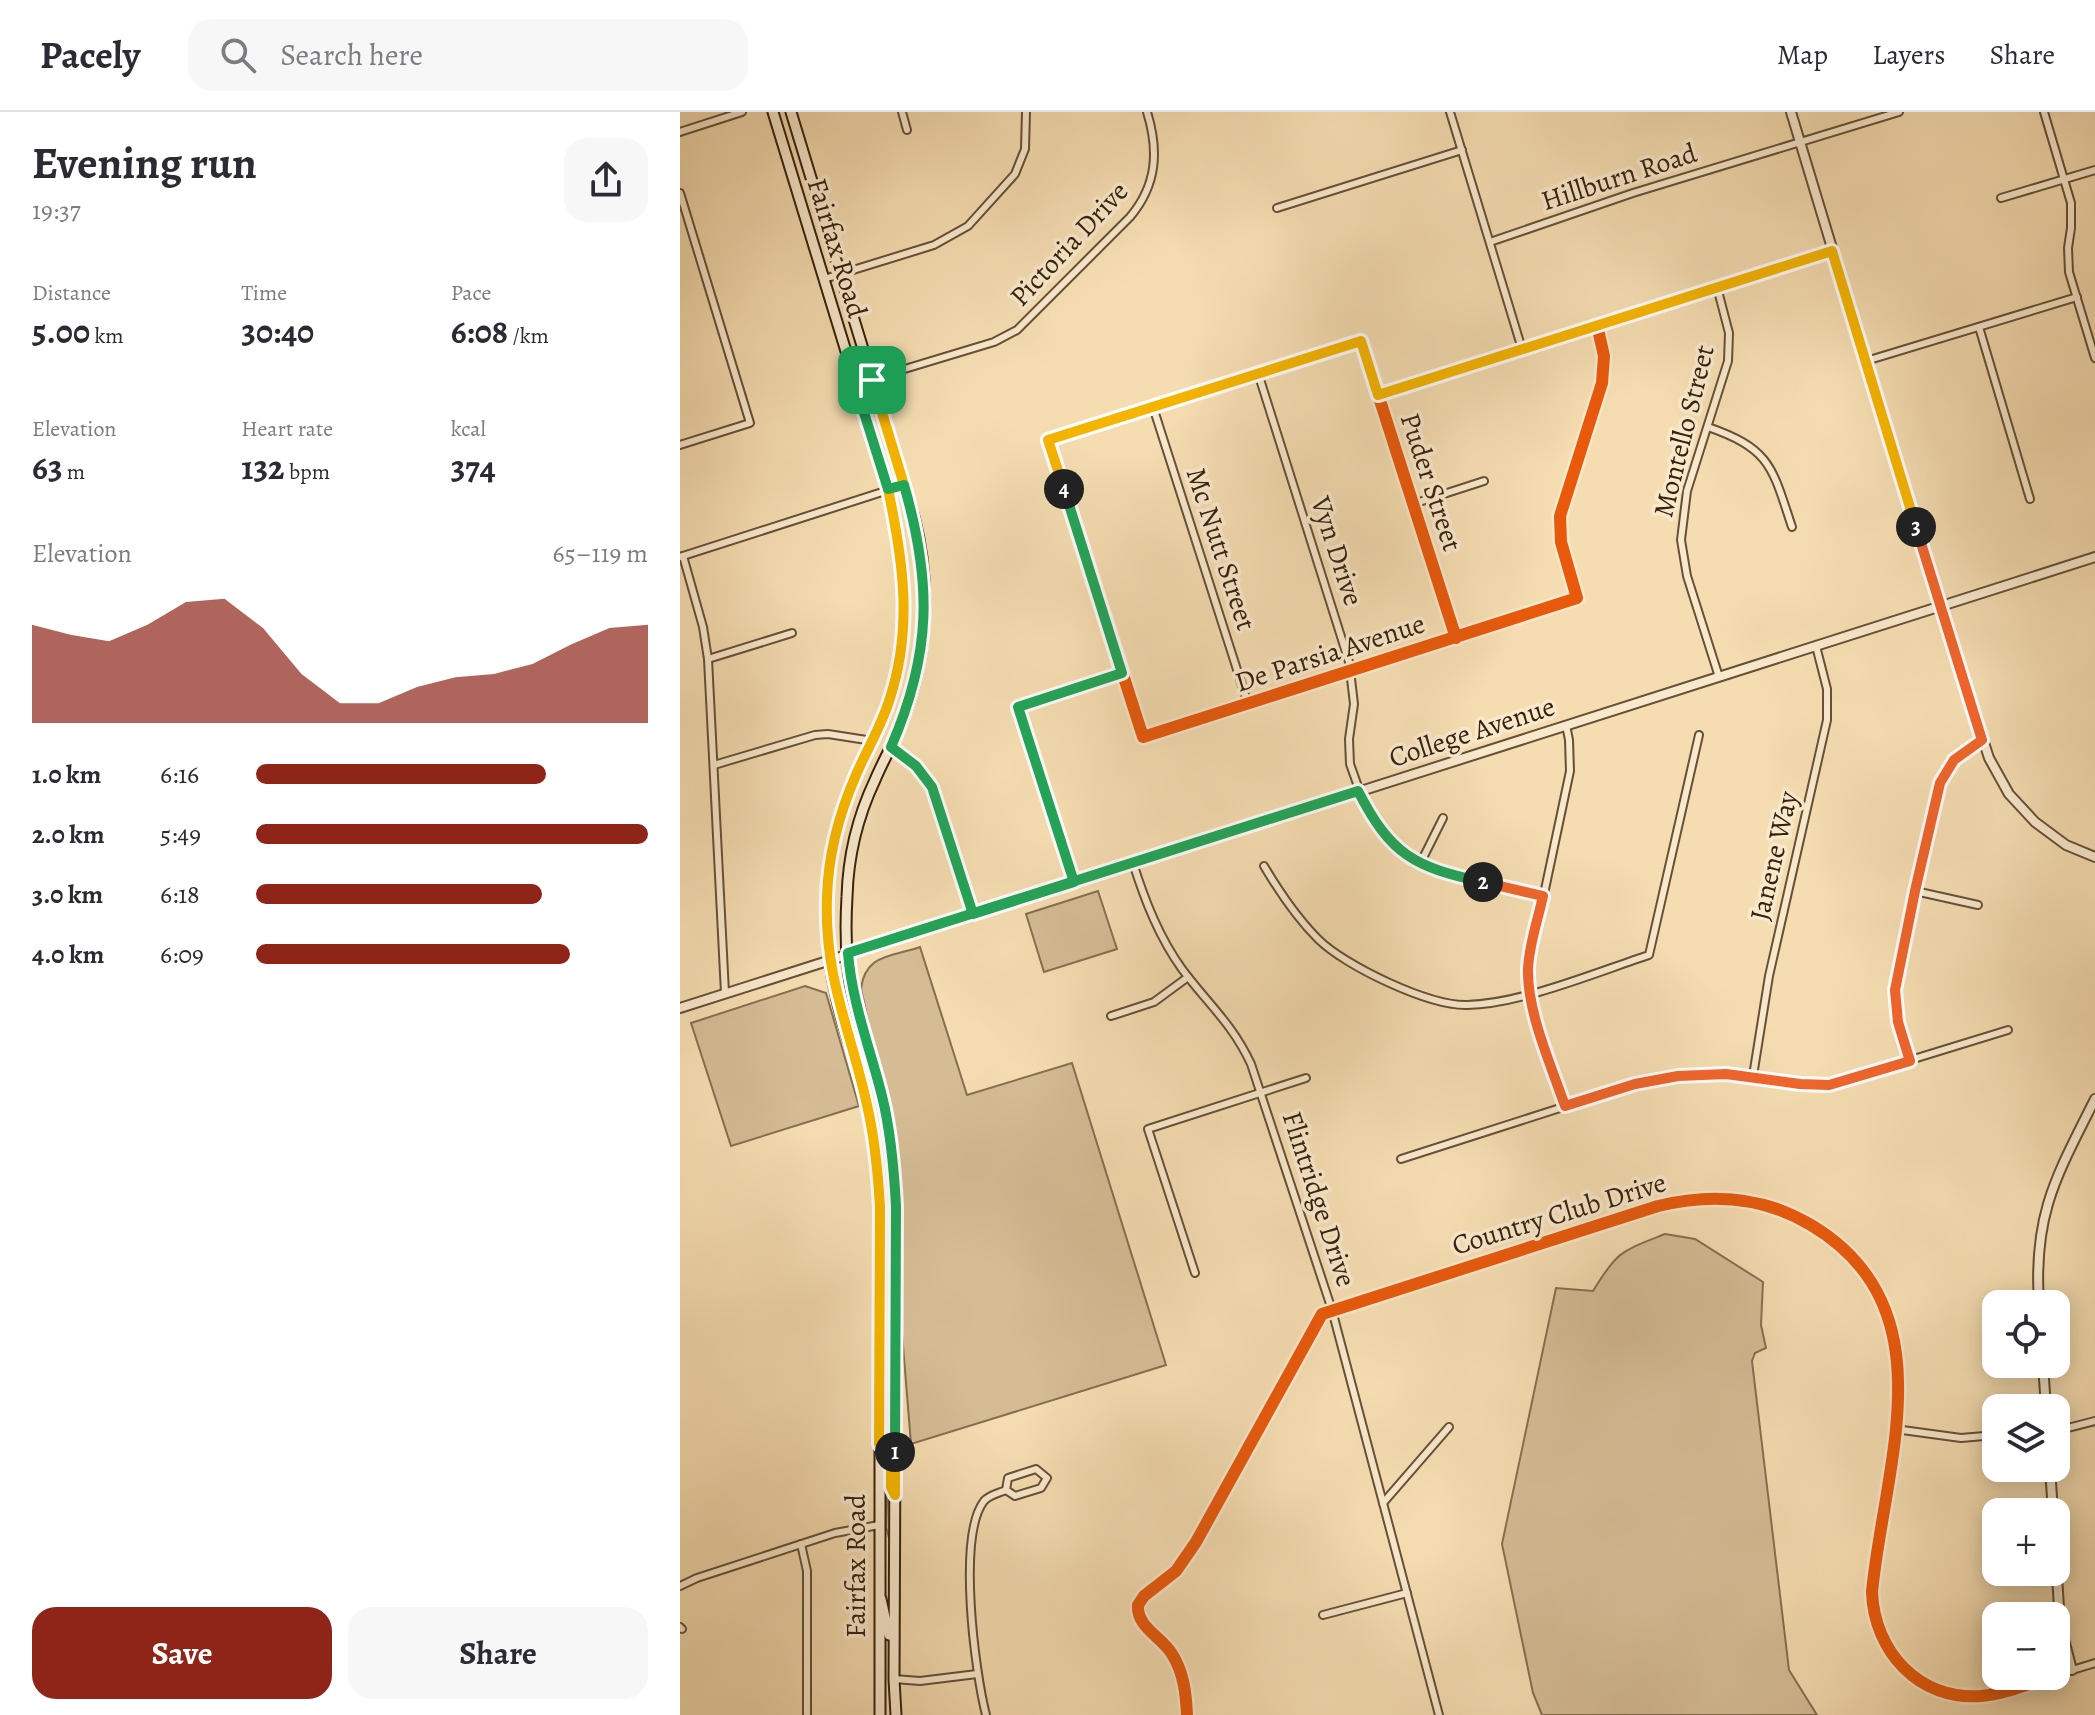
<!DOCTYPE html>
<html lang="en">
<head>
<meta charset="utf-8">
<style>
  body { margin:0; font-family:Alegreya,serif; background:#f7f7f7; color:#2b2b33; height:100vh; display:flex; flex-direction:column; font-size:30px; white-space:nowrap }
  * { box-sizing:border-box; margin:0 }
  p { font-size:26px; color:#7c7c81 }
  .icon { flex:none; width:44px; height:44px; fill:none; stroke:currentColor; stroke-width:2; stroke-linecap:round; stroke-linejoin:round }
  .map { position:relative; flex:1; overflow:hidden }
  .drawer { display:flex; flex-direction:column; background:#fff; width:680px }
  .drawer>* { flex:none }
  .controls { position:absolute; left:1302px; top:1178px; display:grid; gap:16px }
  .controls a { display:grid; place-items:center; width:88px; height:88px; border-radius:16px; background:#fff; box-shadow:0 4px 20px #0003; font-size:40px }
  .pin { position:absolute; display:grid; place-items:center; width:68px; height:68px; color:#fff; margin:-34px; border-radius:16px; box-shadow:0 4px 12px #0006 }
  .km { position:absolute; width:40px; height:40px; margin:-20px; border-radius:50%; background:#222; color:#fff; font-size:22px; line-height:40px; text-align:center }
  .round { display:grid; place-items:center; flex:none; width:84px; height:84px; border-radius:24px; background:#f7f7f7 }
  .summary { display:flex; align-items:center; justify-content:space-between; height:136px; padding:0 32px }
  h1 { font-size:44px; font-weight:600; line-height:60px }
  .stats { display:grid; grid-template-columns:repeat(3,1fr); gap:12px; height:136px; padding:8px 32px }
  .stats div { display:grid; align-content:center }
  .stats b { font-size:34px; font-weight:600 }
  .stats small { font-size:22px; font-weight:400 }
  .stats p { font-size:22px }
  .chart { height:224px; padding:16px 32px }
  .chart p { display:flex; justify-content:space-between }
  .chart svg { width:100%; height:144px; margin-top:8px; fill:#8f2418; opacity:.7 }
  .button { display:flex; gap:16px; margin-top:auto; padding:16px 32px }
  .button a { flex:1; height:92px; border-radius:24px; background:#8f2418; color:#fff; font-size:32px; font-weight:600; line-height:92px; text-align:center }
  .button a+a { background:#f7f7f7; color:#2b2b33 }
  ul { padding:0 32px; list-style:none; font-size:26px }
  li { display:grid; grid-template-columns:128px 96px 1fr; align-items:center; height:60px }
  li i { height:20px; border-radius:10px; background:#8f2418 }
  header { display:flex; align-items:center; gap:48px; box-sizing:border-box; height:112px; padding:0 40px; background:#fff; border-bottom:2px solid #e1e1e2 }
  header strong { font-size:38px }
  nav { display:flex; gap:44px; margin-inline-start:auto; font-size:28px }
  .search { width:560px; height:72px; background:#f7f7f7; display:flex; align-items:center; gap:20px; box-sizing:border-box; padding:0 28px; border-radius:24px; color:#7c7c81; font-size:30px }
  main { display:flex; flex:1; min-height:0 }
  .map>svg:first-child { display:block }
</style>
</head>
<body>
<header>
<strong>Pacely</strong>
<div class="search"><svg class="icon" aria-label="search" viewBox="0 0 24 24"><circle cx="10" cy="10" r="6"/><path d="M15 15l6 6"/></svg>Search here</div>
<nav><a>Map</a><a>Layers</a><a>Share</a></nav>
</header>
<main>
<section class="drawer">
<div class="summary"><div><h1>Evening run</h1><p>19:37</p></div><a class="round"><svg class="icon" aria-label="share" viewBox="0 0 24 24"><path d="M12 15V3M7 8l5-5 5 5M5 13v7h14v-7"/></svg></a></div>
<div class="stats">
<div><p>Distance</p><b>5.00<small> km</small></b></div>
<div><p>Time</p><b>30:40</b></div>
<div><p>Pace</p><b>6:08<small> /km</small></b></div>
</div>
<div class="stats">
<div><p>Elevation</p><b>63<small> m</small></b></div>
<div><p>Heart rate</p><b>132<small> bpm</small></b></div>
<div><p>kcal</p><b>374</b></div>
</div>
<div class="chart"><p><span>Elevation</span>65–119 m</p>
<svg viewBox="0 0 160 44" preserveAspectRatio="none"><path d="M0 44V14L10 17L20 19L30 14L40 7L50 6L60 15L70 29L80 38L90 38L100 33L110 30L120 29L130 26L140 20L150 15L160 14V44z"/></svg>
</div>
<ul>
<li><b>1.0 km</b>6:16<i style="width:74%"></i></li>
<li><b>2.0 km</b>5:49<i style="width:100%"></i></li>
<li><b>3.0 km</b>6:18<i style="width:73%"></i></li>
<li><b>4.0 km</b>6:09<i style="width:80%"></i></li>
</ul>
<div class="button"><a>Save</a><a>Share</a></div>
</section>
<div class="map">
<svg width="1415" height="1603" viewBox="0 0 1415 1603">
  <rect width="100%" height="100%" fill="#f5dcb1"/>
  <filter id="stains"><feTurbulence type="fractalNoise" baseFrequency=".0025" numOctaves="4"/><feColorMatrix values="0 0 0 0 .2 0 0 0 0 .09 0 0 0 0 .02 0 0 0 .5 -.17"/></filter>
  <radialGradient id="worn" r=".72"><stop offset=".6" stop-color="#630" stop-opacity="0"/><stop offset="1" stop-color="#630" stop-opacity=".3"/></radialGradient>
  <!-- green -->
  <g fill="#d5bc95" stroke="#866f51" stroke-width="2">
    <polygon points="418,779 437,837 364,860 346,802"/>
    <path d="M240,835L287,983L392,951L486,1253L231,1332L219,1184L214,1026L181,877C185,842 211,845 240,835Z"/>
    <polygon points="125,874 146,881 179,994 51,1034 11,911"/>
    <path d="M985,1122L1015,1127L1083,1170L1081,1213L1086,1236L1075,1241L1072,1249L1109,1558L1137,1603H862L853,1581L822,1432L876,1176L913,1179C938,1138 942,1139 985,1122Z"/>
    <polygon points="209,1337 211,1337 210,1429 206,1415"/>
  </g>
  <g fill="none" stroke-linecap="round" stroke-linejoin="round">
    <!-- minor casing -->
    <g stroke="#665036" stroke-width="10">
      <g id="minor">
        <polyline points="222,0 227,18"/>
        <polyline points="770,0 842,237"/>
        <polyline points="1364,0 1391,91 1391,116 1388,136 1389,160 1415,246"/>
        <polyline points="0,20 62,0"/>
        <polyline points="0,81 70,311 0,333"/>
        <polyline points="1321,86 1415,58"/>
        <polyline points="597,96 782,38"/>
        <polyline points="810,130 953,81 1219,0"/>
        <polyline points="144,167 254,133 288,114 335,62 345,37 346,0"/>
        <polyline points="1037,175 1049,221 1048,249 1007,379 1001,428 1007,464 1039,565"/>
        <polyline points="1299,215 1350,387"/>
        <polyline points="1186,249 1397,185"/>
        <polyline points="578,261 669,550 674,592 669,627 670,652 686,697 703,723 727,744 747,755 863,784"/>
        <path d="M175,272L314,230L337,218L450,105C477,73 479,39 467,0"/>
        <polyline points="698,283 1152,139"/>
        <polyline points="473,295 568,592"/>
        <path d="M1028,315C1091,337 1092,355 1112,415"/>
        <polyline points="733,392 804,369"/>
        <polyline points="3,444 23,515 28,547 45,881"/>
        <polyline points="0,445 224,373"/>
        <polyline points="776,526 681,229 368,328 463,625 897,486 881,430 880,404 922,271 924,244 917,213"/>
        <polyline points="28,547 112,521"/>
        <polyline points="211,635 236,654 252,675 293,802"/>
        <polyline points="34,653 135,623 148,622 193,629"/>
        <path d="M453,751C465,789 479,825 502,857C527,891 552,911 571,952L652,1198L759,1603"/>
        <polyline points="740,752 763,706"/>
        <path d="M584,754C600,781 616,805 638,827C665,854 749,894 787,893C841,892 917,860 969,843L1019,623"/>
        <polyline points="394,770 338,595 442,561"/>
        <polyline points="1235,779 1298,793"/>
        <polyline points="431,904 474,890 508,865"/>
        <polyline points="1230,949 1218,910 1215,878 1235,779 1260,671 1274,648 1302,628"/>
        <polyline points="1073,964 1089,864 1147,608 1147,577 1136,534"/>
        <polyline points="885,994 853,896 848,858 890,659 889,628 886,613"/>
        <path d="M721,1047L955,972C995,963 1034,959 1074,964C1100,967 1123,974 1149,973L1328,918"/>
        <polyline points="515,1161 468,1017 626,966"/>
        <polyline points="1215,1317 1281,1326 1316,1323"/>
        <polyline points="1376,1319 1415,1309"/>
        <polygon points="356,1357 367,1366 361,1376 335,1384 326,1378 328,1366"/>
        <polyline points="703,1391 769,1315"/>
        <polyline points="121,1432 127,1459 127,1603"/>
        <polyline points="0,1474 17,1466 155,1421 199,1413"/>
        <polyline points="643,1503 727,1481"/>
        <polyline points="0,1515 2,1517"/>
        <polyline points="1376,1563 1415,1551"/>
        <polyline points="214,1567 240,1569 297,1562"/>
        <path d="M306,1603C295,1560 277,1424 304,1389C309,1383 319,1381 326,1378"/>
        <path d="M507,1603C506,1582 504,1561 492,1542C482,1525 456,1515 458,1493L464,1484L496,1459L516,1430L642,1202L978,1094C1031,1081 1083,1084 1131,1113C1270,1196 1204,1353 1192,1480C1194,1539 1239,1589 1301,1584C1325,1582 1350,1571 1373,1564"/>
      </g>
    </g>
    <!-- tertiary casing -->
    <g stroke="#665036" stroke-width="12">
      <g id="tertiary">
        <polyline points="1111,0 1260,494 1309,646 1329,682 1355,710 1386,733 1415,745"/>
        <polyline points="0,896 1415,445"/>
        <path d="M1359,1192C1353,1102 1376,1065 1415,987"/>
        <polyline points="1363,1252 1366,1296"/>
        <polyline points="1370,1356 1373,1400"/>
        <polyline points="1376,1447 1380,1512 1392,1558"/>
      </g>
    </g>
    <!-- secondary casing -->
    <g stroke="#37220d" stroke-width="13">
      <g id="secondary">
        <path d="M93,0L208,377C223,448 232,515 210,586C202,613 187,637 176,663C159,702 148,744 147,786C145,821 149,855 157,888C165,924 180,957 187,993C194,1027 198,1061 200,1095V1603"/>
        <path d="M111,0L234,405C252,473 247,548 221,613C213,632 203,649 195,668C178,704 168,745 167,785C165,818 166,855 173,887C181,921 194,953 202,986C211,1021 214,1058 216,1094L214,1567L216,1603"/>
        <polyline points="201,1487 209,1523"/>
      </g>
    </g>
    <!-- minor -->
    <use href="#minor" stroke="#f8e8cc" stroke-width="6"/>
    <!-- tertiary -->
    <use href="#tertiary" stroke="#f8e8cc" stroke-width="8"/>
    <!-- secondary -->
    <use href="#secondary" stroke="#f8e8cc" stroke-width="9"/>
    <!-- cycleway casing -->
    <g stroke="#f8e8cc" stroke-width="17">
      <g id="cycleway">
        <polyline points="776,526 681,229 368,328 463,625 897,486 881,430 880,404 922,271 924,244 917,213"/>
        <path d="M507,1603C506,1582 504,1561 492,1542C482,1525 456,1515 458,1493L464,1484L496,1459L516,1430L642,1202L978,1094C1031,1081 1083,1084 1131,1113C1270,1196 1204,1353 1192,1480C1194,1539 1239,1589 1301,1584C1325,1582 1350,1571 1373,1564"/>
      </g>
    </g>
    <!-- cycleway -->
    <use href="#cycleway" stroke="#e8590c" stroke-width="12"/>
  </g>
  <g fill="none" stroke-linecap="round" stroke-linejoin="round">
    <!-- split-1 casing -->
    <g stroke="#fff" stroke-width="16">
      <path id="split-1" d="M192,268L224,373L208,377C223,448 233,515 210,586C202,613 187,637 176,663C159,702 148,744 147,786C144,866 171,919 187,993C195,1027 198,1061 200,1095L199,1332L211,1345V1375L215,1383V1340"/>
    </g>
    <!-- split-2 casing -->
    <g stroke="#fff" stroke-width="16">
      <path id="split-2" d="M215,1340L216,1094C214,1057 211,1020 202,984C190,936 172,891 168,841L678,679C711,743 734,755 803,770"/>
    </g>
    <!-- split-3 casing -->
    <g stroke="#fff" stroke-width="16">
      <path id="split-3" d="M803,770L863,784C858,808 849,832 848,857C847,900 871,953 885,994L955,972L998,964L1046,962L1120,972L1149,973L1230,949L1218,910L1215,878L1235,779L1260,671L1274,648L1302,628L1236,415"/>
    </g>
    <!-- split-4 casing -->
    <g stroke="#fff" stroke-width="16">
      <polyline id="split-4" points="384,377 368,328 681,229 698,283 1152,139 1236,415"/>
    </g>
    <!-- split-5 casing -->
    <g stroke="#fff" stroke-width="16">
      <path id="split-5" d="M192,268L175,272L208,377L224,373C252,470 252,541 211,635L236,654L252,675L293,802L394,770L338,595L442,561L384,377"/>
    </g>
    <!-- split-1 -->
    <use href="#split-1" stroke="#f5b400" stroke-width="10"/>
    <!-- split-2 -->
    <use href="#split-2" stroke="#22a559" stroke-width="10"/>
    <!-- split-3 -->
    <use href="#split-3" stroke="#f0652b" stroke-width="10"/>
    <!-- split-4 -->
    <use href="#split-4" stroke="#f5b400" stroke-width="10"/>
    <!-- split-5 -->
    <use href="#split-5" stroke="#22a559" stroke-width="10"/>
  </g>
  <g text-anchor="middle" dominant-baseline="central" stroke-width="7" stroke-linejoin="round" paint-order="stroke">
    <!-- street labels -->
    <g font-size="28" fill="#37220d" stroke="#f8e8cc">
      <text transform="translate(939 65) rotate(-18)">Hillburn Road</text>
      <text transform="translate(389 132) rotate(-47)">Pictoria Drive</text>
      <text transform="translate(157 136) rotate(73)">Fairfax Road</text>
      <text transform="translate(1004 319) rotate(-76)">Montello Street</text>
      <text transform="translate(751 370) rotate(72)">Puder Street</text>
      <text transform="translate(541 437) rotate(72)">Mc Nutt Street</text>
      <text transform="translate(657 439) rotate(72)">Vyn Drive</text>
      <text transform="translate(650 541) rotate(-18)">De Parsia Avenue</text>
      <text transform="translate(792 620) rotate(-18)">College Avenue</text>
      <text transform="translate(1094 744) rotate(-77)">Janene Way</text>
      <text transform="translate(639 1087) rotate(72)">Flintridge Drive</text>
      <text transform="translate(879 1102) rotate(-17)">Country Club Drive</text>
      <text transform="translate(176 1454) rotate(-90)">Fairfax Road</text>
    </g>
  </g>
  <rect width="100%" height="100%" filter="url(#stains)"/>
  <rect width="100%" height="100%" fill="url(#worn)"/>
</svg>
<div class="controls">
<a><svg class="icon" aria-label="locate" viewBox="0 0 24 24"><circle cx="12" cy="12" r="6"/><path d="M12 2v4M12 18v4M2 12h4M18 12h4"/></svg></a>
<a><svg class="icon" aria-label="layers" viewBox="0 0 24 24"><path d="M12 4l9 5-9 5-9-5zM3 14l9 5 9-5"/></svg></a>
<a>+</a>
<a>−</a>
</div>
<div class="pin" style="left:192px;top:268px;background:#1e9e55"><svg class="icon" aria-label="arrive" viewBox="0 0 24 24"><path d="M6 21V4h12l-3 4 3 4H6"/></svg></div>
<b class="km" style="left:215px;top:1340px">1</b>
<b class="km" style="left:803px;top:770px">2</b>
<b class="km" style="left:1236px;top:415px">3</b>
<b class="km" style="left:384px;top:377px">4</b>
</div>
</main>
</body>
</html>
